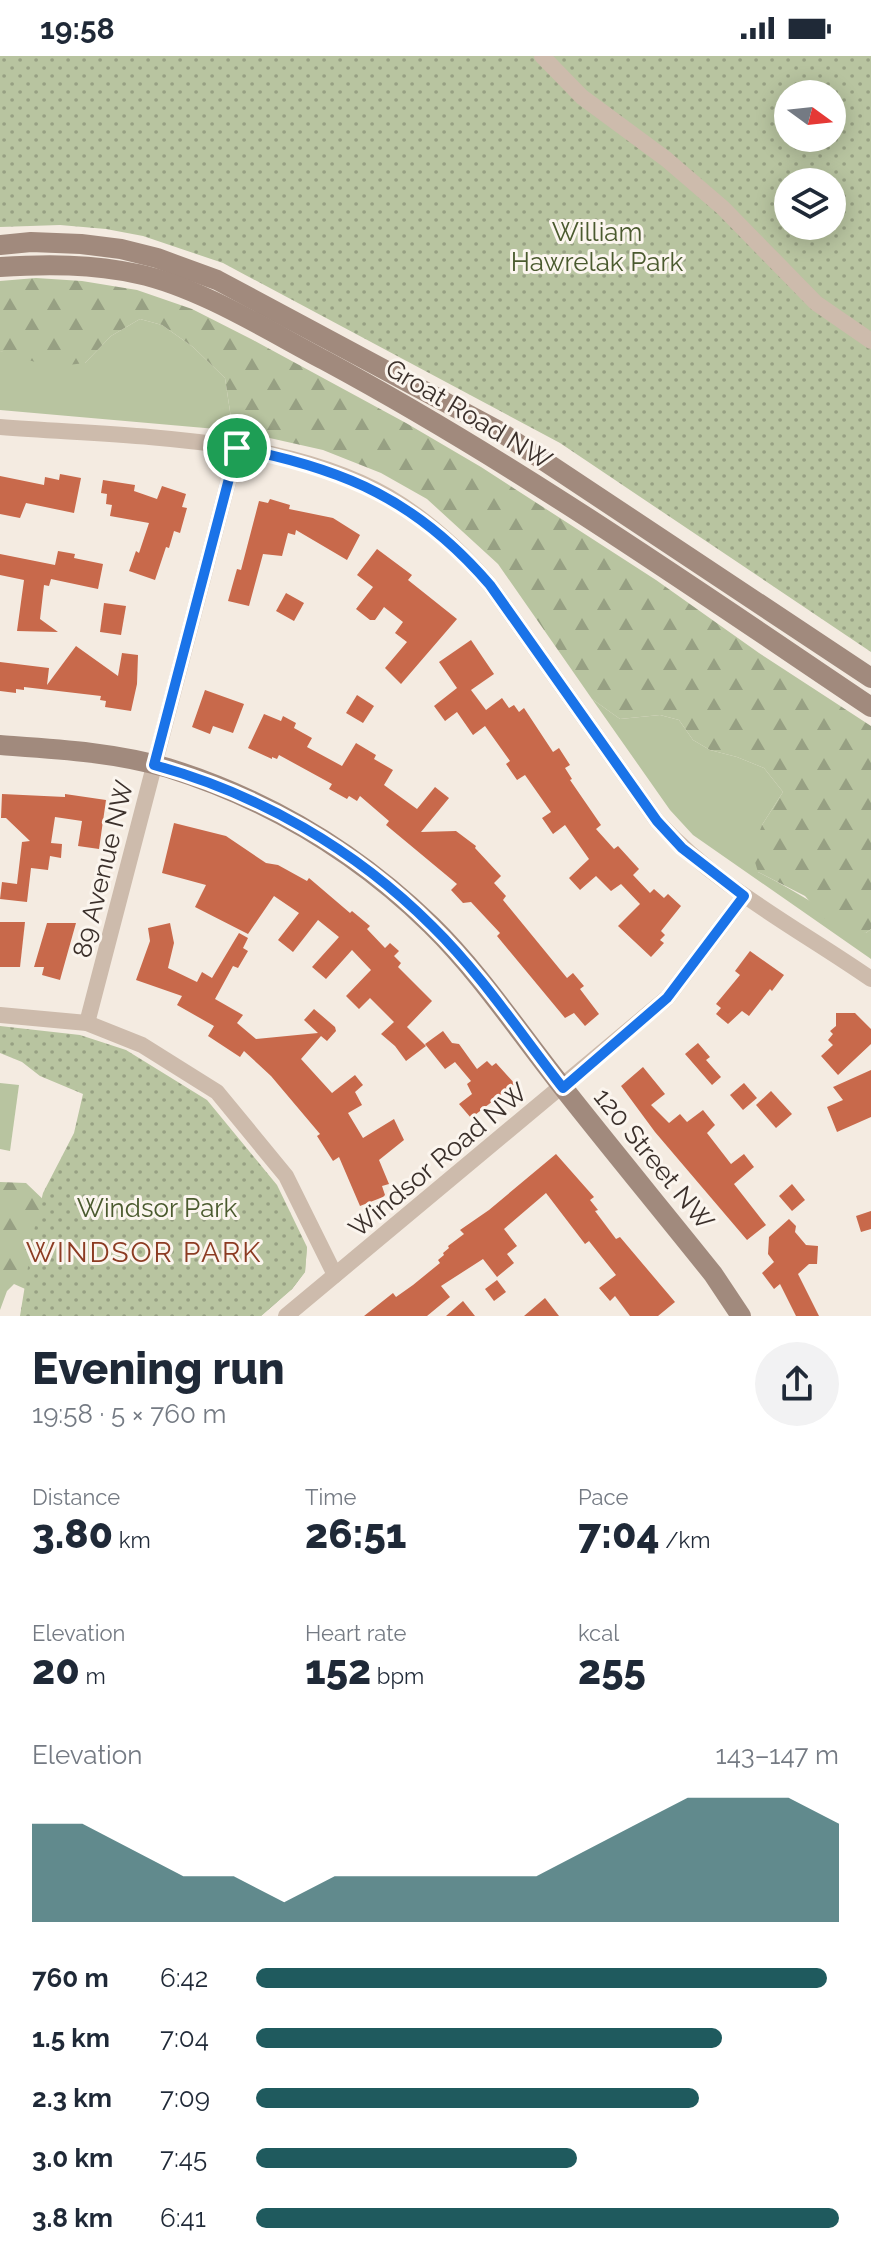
<!DOCTYPE html>
<html lang="en">
<head>
<meta charset="utf-8">
<style>
  body { margin:0; font-family:Raleway,sans-serif; background:#f2f2f3; color:#1f2937; height:100vh; display:flex; flex-direction:column; font-size:30px; white-space:nowrap }
  * { box-sizing:border-box; margin:0 }
  p { font-size:26px; color:#747a83 }
  .icon { flex:none; width:44px; height:44px; fill:none; stroke:currentColor; stroke-width:2; stroke-linecap:round; stroke-linejoin:round }
  .map { position:relative; height:1260px; overflow:hidden }
  .side { display:flex; flex-direction:column; background:#fff; flex:1 }
  .side>* { flex:none }
  .needle { width:52px; rotate:105deg }
  .buttons { position:absolute; left:774px; top:24px; display:grid; gap:16px }
  .buttons a { display:grid; place-items:center; width:72px; height:72px; border-radius:50%; background:#fff; box-shadow:0 4px 20px #0003; font-size:40px }
  .pin { position:absolute; display:grid; place-items:center; width:68px; height:68px; color:#fff; margin:-34px; border:4px solid #fff; border-radius:50%; box-shadow:0 2px 8px #0007 }
  .round { display:grid; place-items:center; flex:none; width:84px; height:84px; border-radius:42px; background:#f2f2f3 }
  .summary { display:flex; align-items:center; justify-content:space-between; height:136px; padding:0 32px }
  h1 { font-size:44px; font-weight:800; line-height:60px }
  .stats { display:grid; grid-template-columns:repeat(3,1fr); gap:12px; height:136px; padding:8px 32px }
  .stats div { display:grid; align-content:center }
  .stats b { font-size:40px; font-weight:800 }
  .stats small { font-size:22px; font-weight:400 }
  .stats p { font-size:22px }
  .chart { height:224px; padding:16px 32px }
  .chart p { display:flex; justify-content:space-between }
  .chart svg { width:100%; height:144px; margin-top:8px; fill:#1f5a5e; opacity:.7 }
  ul { padding:0 32px; list-style:none; font-size:26px }
  li { display:grid; grid-template-columns:128px 96px 1fr; align-items:center; height:60px }
  li i { height:20px; border-radius:10px; background:#1f5a5e }
  .status { display:flex; justify-content:space-between; align-items:center; height:56px; padding:0 40px; background:#fff; direction:ltr }
  .status svg { height:22px; fill:currentColor }
  .map>svg:first-child { display:block }
</style>
</head>
<body>
<div class="status"><b>19:58</b><svg viewBox="0 0 49 12"><path d="M0 12V9h3v3zM5 12V6h3v6zM10 12V3h3v9zM15 12V0h3v12zM26 1h20v11H26zM47 4h2v5h-2z"/></svg></div>
<div class="map">
<svg width="871" height="1260" viewBox="0 0 871 1260">
  <defs>
    <pattern id="forest-firs" width="22" height="20" patternUnits="userSpaceOnUse" patternTransform="scale(2)"><rect width="22" height="20" fill="#b8c4a0"/><path d="M5 1l3.5 6h-7zM16 11l3.5 6h-7z" fill="#97a083"/></pattern>
    <pattern id="park-dots" width="8" height="8" patternUnits="userSpaceOnUse" patternTransform="scale(2)"><rect width="8" height="8" fill="#b8c4a0"/><path d="M2 2h.1M6 6h.1" fill="none" stroke="#97a083" stroke-width="1.8" stroke-linecap="round"/></pattern>
  </defs>
  <rect width="100%" height="100%" fill="#f4ebe1"/>
  <!-- grass -->
  <g fill="#b8c4a0">
    <polygon points="140,263 162,269 193,291 225,322 231,362 239,375 0,354 0,295 85,307 111,280"/>
    <path d="M592,643L620,663L660,659L679,664L693,684L710,694L737,701L764,712L783,736L762,769L758,816C796,835 828,857 866,877L871,873V903L693,779L670,754Z"/>
    <polygon points="0,1027 19,1029 10,1095 0,1093"/>
  </g>
  <!-- forest -->
  <g fill="url(#forest-firs)">
    <polygon points="36,222 82,225 137,234 192,253 253,284 406,367 481,411 656,524 759,597 871,670 871,873 866,877 834,873 805,840 758,816 752,796 762,769 783,736 764,712 737,701 710,694 693,684 679,664 660,659 620,663 592,643 498,508 427,443 381,417 323,394 239,375 231,362 225,322 193,291 162,269 140,263 111,280 85,307 51,311 0,295 0,225"/>
    <polygon points="0,1126 26,1127 49,1149 307,1191 305,1216 292,1233 261,1260 37,1260 32,1236 14,1228 7,1235 0,1254"/>
  </g>
  <!-- park -->
  <g fill="url(#park-dots)" fill-rule="evenodd">
    <path d="M0,0H871V596L560,387L223,207L143,180L106,173L60,169L0,171ZM788,38H832V82H788ZM788,126H832V170H788Z"/>
    <polygon points="0,970 80,979 126,994 207,1044 277,1129 307,1191 305,1216 292,1233 261,1260 20,1260 34,1174 43,1137 74,1077 83,1038 40,1020 22,1006 0,997"/>
  </g>
  <!-- building -->
  <g fill="#c8694b">
    <polygon points="60,418 81,422 74,457 26,447 20,462 0,458 0,420 44,429 45,421 59,424"/>
    <polygon points="103,424 135,429 134,435 157,443 162,430 186,438 182,451 187,452 180,477 174,475 169,492 166,491 155,524 129,515 136,495 139,497 149,467 110,460 112,449 106,448 107,438 101,437"/>
    <polygon points="270,443 290,449 289,453 333,462 360,479 347,504 296,474 295,479 288,477 282,500 263,498 249,550 228,545 237,513 241,514 259,445 268,447"/>
    <polygon points="377,493 412,519 408,524 457,563 401,628 385,612 407,586 395,577 403,566 384,551 375,564 370,564 356,553 373,531 357,519"/>
    <polygon points="58,495 75,498 74,502 103,508 98,533 51,523 49,530 44,529 40,563 58,576 17,575 24,524 0,519 0,498 55,509"/>
    <polygon points="286,537 304,547 294,565 276,555"/>
    <polygon points="104,547 126,550 121,579 100,576"/>
    <polygon points="471,584 494,618 471,634 486,654 502,642 509,652 514,649 519,656 524,652 553,696 559,692 570,709 565,712 572,723 570,724 601,769 596,773 614,793 618,790 639,813 633,819 650,837 654,833 664,842 668,838 681,850 661,875 665,879 660,884 664,887 651,901 618,870 640,848 621,828 611,835 596,820 580,834 569,822 589,803 565,769 553,778 542,762 551,756 525,719 517,724 506,708 510,705 485,670 473,679 457,656 445,665 434,650 457,632 439,606"/>
    <polygon points="76,590 118,620 122,597 138,599 137,628 131,655 105,651 106,645 100,644 101,640 24,631 24,634 16,633 16,637 0,635 0,606 49,612 47,629"/>
    <polygon points="205,634 244,648 233,677 213,670 210,678 192,671"/>
    <polygon points="357,639 374,650 363,667 346,657"/>
    <polygon points="264,658 281,665 283,660 296,667 294,672 312,682 307,691 342,710 356,687 376,699 374,703 393,714 384,729 417,753 435,731 449,742 421,776 456,775 476,790 475,792 501,820 494,827 506,840 503,844 567,922 573,917 584,930 580,933 599,958 585,970 574,957 565,962 497,880 500,877 471,846 463,847 451,834 457,828 386,769 389,765 360,740 357,745 349,740 347,743 329,733 332,728 279,699 277,703 272,701 272,703 248,692"/>
    <polygon points="2,738 65,741 65,738 106,744 99,793 78,790 82,765 55,761 51,787 62,788 61,802 50,800 48,814 31,812 27,846 0,843 2,826 17,828 22,786 30,785 6,762 1,762"/>
    <polygon points="174,767 226,780 266,807 278,809 307,825 309,822 350,857 352,855 370,870 367,873 385,892 390,887 399,895 394,900 401,907 398,911 432,945 407,971 426,990 406,1005 395,990 381,978 394,966 370,942 359,953 346,940 371,914 352,894 326,923 312,911 339,881 318,864 293,896 278,884 299,857 274,840 248,878 195,851 206,829 162,817"/>
    <polygon points="0,866 25,866 20,911 0,911"/>
    <polygon points="47,867 76,867 60,924 42,919 44,911 34,911"/>
    <polygon points="170,867 174,887 168,912 197,926 202,916 212,922 239,877 248,882 243,892 248,895 238,912 233,910 215,943 243,959 237,967 256,983 318,977 304,964 314,953 335,971 336,975 327,985 321,980 301,1003 332,1037 355,1019 363,1029 355,1036 362,1049 348,1057 363,1082 394,1063 404,1084 379,1104 389,1128 382,1130 385,1139 383,1141 360,1150 339,1101 333,1105 317,1080 320,1078 271,1020 244,995 240,1001 208,980 214,970 177,949 182,940 136,924 150,885 148,872"/>
    <polygon points="750,895 784,919 772,935 770,933 749,960 742,955 728,968 716,958 721,952 716,948 740,919 735,915"/>
    <polygon points="836,957 855,957 871,973 871,988 838,1019 821,1000 833,989 828,984 833,978 830,975 836,970"/>
    <polygon points="443,975 452,987 459,988 477,1013 487,1005 492,1010 496,1007 515,1028 471,1062 459,1048 472,1038 467,1028 471,1025 455,1006 445,1013 425,988"/>
    <polygon points="698,987 710,1001 706,1004 721,1021 712,1029 685,998"/>
    <polygon points="643,1011 665,1038 651,1049 669,1067 680,1058 687,1066 703,1054 715,1069 707,1077 731,1108 744,1098 754,1111 734,1128 766,1169 747,1184 655,1076 621,1030"/>
    <polygon points="871,1014 871,1061 837,1076 827,1051 843,1044 833,1031"/>
    <polygon points="744,1027 757,1042 743,1054 730,1039"/>
    <polygon points="771,1035 792,1058 776,1072 756,1049"/>
    <polygon points="556,1098 594,1141 590,1144 598,1154 595,1155 616,1183 620,1181 675,1246 658,1260 630,1260 615,1240 610,1245 599,1232 616,1219 589,1185 585,1188 546,1137 504,1173 517,1190 507,1198 514,1207 497,1221 483,1203 441,1230 450,1241 427,1260 364,1260 393,1237 396,1241 413,1229 440,1207 438,1204 444,1199 443,1197 449,1192 448,1190 464,1178 460,1174 489,1154"/>
    <polygon points="792,1128 805,1144 792,1155 779,1140"/>
    <polygon points="871,1155 871,1173 861,1176 856,1160"/>
    <polygon points="789,1163 796,1170 795,1176 806,1189 818,1190 817,1208 809,1208 798,1218 819,1260 796,1260 780,1228 774,1233 762,1217 774,1206 768,1198 769,1181"/>
    <polygon points="497,1224 506,1236 494,1245 485,1233"/>
    <polygon points="545,1242 559,1260 524,1260"/>
    <polygon points="463,1245 475,1260 446,1260"/>
  </g>
  <g fill="none" stroke-linecap="round" stroke-linejoin="round">
    <!-- street -->
    <g stroke="#cdbbac" stroke-width="16">
      <polyline points="542,0 582,41 666,103 723,152 816,247 871,285"/>
      <path d="M0,371C124,381 279,378 389,441C428,464 461,495 490,529L657,765C717,831 799,873 871,923"/>
      <polyline points="0,959 87,967 142,989 217,1036 286,1120 335,1219"/>
      <polyline points="87,967 237,392"/>
      <polyline points="286,1260 667,942 744,840"/>
    </g>
    <!-- secondary -->
    <g stroke="#a18a7d" stroke-width="20">
      <polyline points="0,189 31,186 81,188 121,193 157,202 217,224 499,375 871,622"/>
      <path d="M0,211C47,208 92,208 138,218C199,231 269,275 324,304C515,407 691,530 871,651"/>
      <path d="M0,689C56,693 114,696 168,712C267,743 356,796 431,869C478,915 516,972 557,1024C608,1089 661,1153 713,1218L741,1260"/>
    </g>
  </g>
  <g fill="none" stroke-linecap="round" stroke-linejoin="round">
    <!-- route casing -->
    <g stroke="#fff" stroke-width="16">
      <path id="route" d="M237,392C345,413 417,444 490,529L657,765L682,792L744,840L667,942L563,1032C520,977 481,918 432,870C355,793 259,738 154,709Z"/>
    </g>
    <!-- route -->
    <use href="#route" stroke="#1a73e8" stroke-width="10"/>
  </g>
  <g text-anchor="middle" dominant-baseline="central" stroke-width="6" stroke-linejoin="round" paint-order="stroke">
    <!-- park labels -->
    <g font-size="26" fill="#4a5a2e" stroke="#fbf5ee">
      <text x="597" y="176">William<tspan x="597" dy="30">Hawrelak Park</tspan></text>
      <text x="157" y="1152">Windsor Park</text>
    </g>
    <!-- street labels -->
    <g font-size="26" fill="#3b302b" stroke="#fbf5ee">
      <text transform="translate(469 358) rotate(31)">Groat Road NW</text>
      <text transform="translate(103 813) rotate(-76)">89 Avenue NW</text>
      <text transform="translate(654 1103) rotate(51)">120 Street NW</text>
      <text transform="translate(438 1104) rotate(-40)">Windsor Road NW</text>
    </g>
    <!-- neighbourhood labels -->
    <g font-size="28" letter-spacing="2" fill="#8c3b22" stroke="#fbf5ee">
      <text x="144" y="1196">WINDSOR PARK</text>
    </g>
  </g>
</svg>
<div class="buttons">
<a><svg class="needle" viewBox="-14 -14 28 28"><path d="M0-13l5 13h-10z" fill="#e53935"/><path d="M0 13l5-13h-10z" fill="#747a83"/></svg></a>
<a><svg class="icon" aria-label="layers" viewBox="0 0 24 24"><path d="M12 4l9 5-9 5-9-5zM3 14l9 5 9-5"/></svg></a>
</div>
<div class="pin" style="left:237px;top:392px;background:#1e9e55"><svg class="icon" aria-label="arrive" viewBox="0 0 24 24"><path d="M6 21V4h12l-3 4 3 4H6"/></svg></div>
</div>
<section class="side">
<div class="summary"><div><h1>Evening run</h1><p>19:58 · 5 × 760 m</p></div><a class="round"><svg class="icon" aria-label="share" viewBox="0 0 24 24"><path d="M12 15V3M7 8l5-5 5 5M5 13v7h14v-7"/></svg></a></div>
<div class="stats">
<div><p>Distance</p><b>3.80<small> km</small></b></div>
<div><p>Time</p><b>26:51</b></div>
<div><p>Pace</p><b>7:04<small> /km</small></b></div>
</div>
<div class="stats">
<div><p>Elevation</p><b>20<small> m</small></b></div>
<div><p>Heart rate</p><b>152<small> bpm</small></b></div>
<div><p>kcal</p><b>255</b></div>
</div>
<div class="chart"><p><span>Elevation</span>143–147 m</p>
<svg viewBox="0 0 160 44" preserveAspectRatio="none"><path d="M0 44V14L10 14L20 22L30 30L40 30L50 38L60 30L70 30L80 30L90 30L100 30L110 22L120 14L130 6L140 6L150 6L160 14V44z"/></svg>
</div>
<ul>
<li><b>760 m</b>6:42<i style="width:98%"></i></li>
<li><b>1.5 km</b>7:04<i style="width:80%"></i></li>
<li><b>2.3 km</b>7:09<i style="width:76%"></i></li>
<li><b>3.0 km</b>7:45<i style="width:55%"></i></li>
<li><b>3.8 km</b>6:41<i style="width:100%"></i></li>
</ul>
</section>
</body>
</html>
